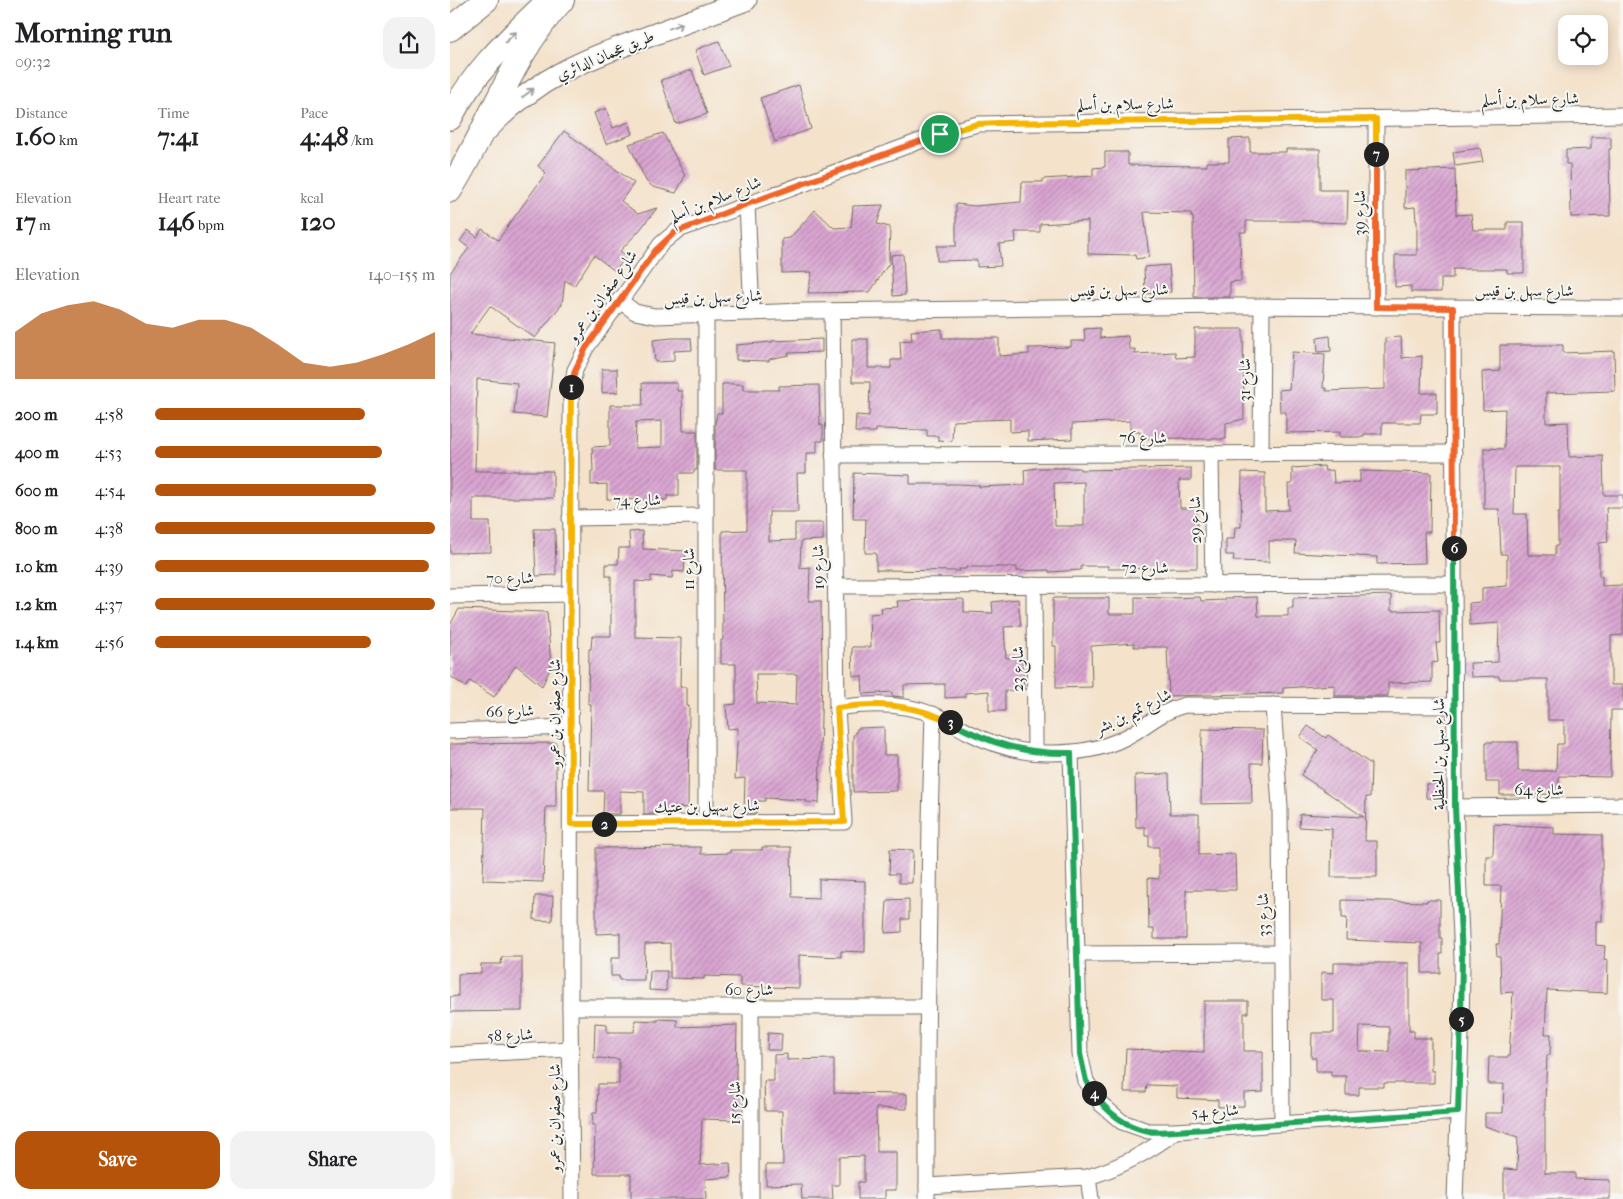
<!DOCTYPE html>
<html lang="en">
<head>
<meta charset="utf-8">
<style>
  body { margin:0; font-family:"IM FELL French Canon",Amiri,serif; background:#f2f2f2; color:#202124; height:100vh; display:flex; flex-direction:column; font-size:19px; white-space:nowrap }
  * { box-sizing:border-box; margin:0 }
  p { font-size:16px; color:#757577 }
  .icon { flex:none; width:28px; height:28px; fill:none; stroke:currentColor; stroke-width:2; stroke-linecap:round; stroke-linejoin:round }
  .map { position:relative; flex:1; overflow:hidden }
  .sheet { display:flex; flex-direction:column; background:#fff; width:450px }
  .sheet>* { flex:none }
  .buttons { position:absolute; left:1108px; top:15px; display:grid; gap:10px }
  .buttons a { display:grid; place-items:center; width:50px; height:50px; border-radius:10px; background:#fff; box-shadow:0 2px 12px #0003; font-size:25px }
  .pin { position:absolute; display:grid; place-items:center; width:42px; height:42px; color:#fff; margin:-21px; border:2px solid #fff; border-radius:50%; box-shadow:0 1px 5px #0007 }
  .km { position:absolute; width:25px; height:25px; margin:-12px; border-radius:50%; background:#222; color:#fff; font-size:14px; line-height:25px; text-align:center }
  .round { display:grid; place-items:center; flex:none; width:52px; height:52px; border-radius:15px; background:#f2f2f2 }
  .summary { display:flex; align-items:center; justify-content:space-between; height:85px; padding:0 15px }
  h1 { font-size:28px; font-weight:800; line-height:38px }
  .figures { display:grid; grid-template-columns:repeat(3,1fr); gap:8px; height:85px; padding:5px 15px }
  .figures div { display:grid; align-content:center }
  .figures b { font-size:25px; font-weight:800 }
  .figures small { font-size:14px; font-weight:400 }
  .figures p { font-size:14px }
  .chart { height:140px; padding:10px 15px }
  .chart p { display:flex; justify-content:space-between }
  .chart svg { width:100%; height:90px; margin-top:5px; fill:#b45309; opacity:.7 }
  .action { display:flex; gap:10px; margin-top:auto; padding:10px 15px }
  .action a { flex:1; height:58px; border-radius:15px; background:#b45309; color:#fff; font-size:20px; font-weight:800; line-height:58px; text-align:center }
  .action a+a { background:#f2f2f2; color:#202124 }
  ul { padding:0 15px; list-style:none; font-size:16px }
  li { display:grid; grid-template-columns:80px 60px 1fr; align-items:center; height:38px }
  li i { height:12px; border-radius:6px; background:#b45309 }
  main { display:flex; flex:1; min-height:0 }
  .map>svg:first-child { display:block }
</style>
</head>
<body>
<main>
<section class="sheet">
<div class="summary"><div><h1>Morning run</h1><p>09:32</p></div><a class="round"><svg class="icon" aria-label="share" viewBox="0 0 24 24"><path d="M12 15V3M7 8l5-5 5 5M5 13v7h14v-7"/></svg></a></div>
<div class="figures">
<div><p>Distance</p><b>1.60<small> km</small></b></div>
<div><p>Time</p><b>7:41</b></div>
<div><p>Pace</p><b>4:48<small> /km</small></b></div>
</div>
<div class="figures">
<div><p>Elevation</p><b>17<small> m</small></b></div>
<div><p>Heart rate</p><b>146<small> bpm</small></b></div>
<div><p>kcal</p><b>120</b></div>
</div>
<div class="chart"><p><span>Elevation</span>140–155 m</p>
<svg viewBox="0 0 160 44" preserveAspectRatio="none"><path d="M0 44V21L10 12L20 8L30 6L40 10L50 17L60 19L70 15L80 15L90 19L100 27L110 36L120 38L130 36L140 32L150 27L160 21V44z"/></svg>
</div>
<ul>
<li><b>200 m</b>4:58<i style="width:75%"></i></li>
<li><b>400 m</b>4:53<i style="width:81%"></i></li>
<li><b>600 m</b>4:54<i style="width:79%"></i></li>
<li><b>800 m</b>4:38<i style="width:100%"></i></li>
<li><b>1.0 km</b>4:39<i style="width:98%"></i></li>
<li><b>1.2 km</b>4:37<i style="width:100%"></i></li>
<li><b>1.4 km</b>4:56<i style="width:77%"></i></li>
</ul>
<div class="action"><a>Save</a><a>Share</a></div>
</section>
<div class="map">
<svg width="1173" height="1199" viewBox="0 0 1173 1199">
  <defs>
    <pattern id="building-hatch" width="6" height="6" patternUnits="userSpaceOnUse" patternTransform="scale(1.25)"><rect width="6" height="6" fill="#daa5d2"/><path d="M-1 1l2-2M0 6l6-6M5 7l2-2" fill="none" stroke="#b187ab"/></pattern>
  </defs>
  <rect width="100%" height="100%" fill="#f6f6f2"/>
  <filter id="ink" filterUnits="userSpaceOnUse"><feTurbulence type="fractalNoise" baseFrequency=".02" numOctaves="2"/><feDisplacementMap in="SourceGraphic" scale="10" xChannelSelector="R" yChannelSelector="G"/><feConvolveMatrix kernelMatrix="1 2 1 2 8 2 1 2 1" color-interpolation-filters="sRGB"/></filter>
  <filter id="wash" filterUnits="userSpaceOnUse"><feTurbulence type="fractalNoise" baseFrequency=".0096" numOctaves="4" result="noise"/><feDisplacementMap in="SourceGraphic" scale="20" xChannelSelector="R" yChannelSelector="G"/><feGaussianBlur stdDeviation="1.12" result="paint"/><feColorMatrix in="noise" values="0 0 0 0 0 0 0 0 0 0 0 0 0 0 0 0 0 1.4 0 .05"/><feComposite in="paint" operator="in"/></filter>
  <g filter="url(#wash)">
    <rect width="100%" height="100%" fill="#f4e2cb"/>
    <g id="blocks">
      <!-- building -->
      <g fill="url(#building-hatch)" fill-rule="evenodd">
        <polygon points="269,41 279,66 254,75 245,50"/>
        <polygon points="242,70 257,114 226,124 211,80"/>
        <polygon points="349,85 361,129 325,142 310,98"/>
        <polygon points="156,108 163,128 179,122 183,134 156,144 144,113"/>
        <polygon points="114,131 184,183 171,201 188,214 207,208 189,231 170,251 177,256 165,271 144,255 124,286 115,280 112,304 85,338 40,306 20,334 105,343 97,417 64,414 67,383 27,379 25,471 103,471 103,498 23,498 23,522 40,522 41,552 0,553 0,273 19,248 10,241 18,230 27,237 32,229 48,240 96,173 88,166"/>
        <polygon points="213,133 235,176 226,193 203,187 196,181 179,144"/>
        <polygon points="1141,137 1161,137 1161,149 1159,149 1160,216 1121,217 1120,164 1116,164 1116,150 1141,149"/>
        <polygon points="800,138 800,152 836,152 836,149 870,149 870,190 898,190 897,223 868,222 868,221 796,221 796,232 790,232 791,281 780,282 780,297 744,297 743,217 741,217 741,213 694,212 699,257 686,259 685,255 638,254 638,221 590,224 590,232 565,232 566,242 549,244 551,266 527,267 527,260 487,261 487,246 506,246 506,204 525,206 571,202 572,182 593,182 593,179 643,176 643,168 655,167 655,152 678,152 678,165 757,166 757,162 779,162 779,139"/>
        <polygon points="1030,148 1033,162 1005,166 1003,152"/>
        <polygon points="1005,169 1006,215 1021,214 1023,230 1057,230 1057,222 1074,222 1074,273 1057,273 1057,269 1003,269 1003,278 991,278 991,292 961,292 961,286 945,287 945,255 967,255 967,221 966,221 965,207 955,208 955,171"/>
        <polygon points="433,205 427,224 440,227 439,263 420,292 358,293 362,272 332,273 332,239 340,238 365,210 384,228 401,227 403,206"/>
        <polygon points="453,254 455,295 443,296 441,255"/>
        <polygon points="719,265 721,292 695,294 694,267"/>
        <polygon points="650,328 650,338 678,336 679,349 685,349 685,354 725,352 726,358 745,357 745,329 793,329 794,419 776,423 776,439 734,439 734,438 690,439 690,432 680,432 680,421 622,424 622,439 578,441 578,431 560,432 560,419 503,421 502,441 488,440 488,436 477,436 477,430 426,429 426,432 405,432 406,415 419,416 420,382 402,382 402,339 418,339 418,368 441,368 441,360 451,360 450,341 462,340 461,331 492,329 492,338 549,338 549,356 579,354 579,348 621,347 621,341 635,341 634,329"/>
        <polygon points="880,336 881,351 868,352 867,338"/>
        <polygon points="951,337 952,358 972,356 971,393 987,393 987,414 971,414 970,423 932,423 932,434 914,434 914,437 890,437 890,432 836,433 836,412 830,412 829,390 839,389 842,352 875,354 873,388 876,388 876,391 935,389 935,338"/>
        <polygon points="222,338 241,338 242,350 224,351 224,361 205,362 203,340"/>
        <polygon points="372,339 372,352 338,353 339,355 319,359 319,361 286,360 286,345 322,342 322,341"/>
        <path d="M1050,345H1113V353L1164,351L1165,391L1096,393V423L1118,422L1119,457L1153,456L1154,495H1173V508H1156L1158,542L1149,543V576H1152V586L1173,585V635L1161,636V685H1173V710H1161L1160,777L1109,776V794L1050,795V782H1036V742H1068V771H1106L1107,744H1114V720H1098V679H1049V676L1021,677L1020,663L1048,662L1049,623L1020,625L1019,603L1032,602V588L1057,586V554H1051L1049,509H1034V448L1054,449L1055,409L1033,410L1032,372L1050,371ZM1065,467H1110V513H1108V546H1105V555H1078L1077,514H1064Z"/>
        <polygon points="152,369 167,369 168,392 152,393"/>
        <path d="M192,383H227V391H232L233,431H247V470H244V473H229V496H217V500L157,499V484L141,485V472H143L142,447L160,446V405H193ZM212,421V447L185,448L186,422Z"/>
        <path d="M272,384H293V390H329V386L369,385L370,425H373V441H367V453H356V473H347L348,512H319V541L345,540V523H373V540L351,541L350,568L360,567L359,601H371L372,672L369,803L356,802V800L315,798V801H307L306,813H294L295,778L285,779L288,728L278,729L276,705L286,704V664H271V640H273L272,531L297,530V470H265V424L267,413H272ZM306,674H347L346,705L307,703Z"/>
        <polygon points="874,466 875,471 883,470 884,483 910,482 910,471 981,473 980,532 974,532 975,563 927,564 927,557 845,553 846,541 819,541 819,562 783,561 784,555 776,555 776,539 784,539 785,527 791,527 792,472 815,473 815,511 839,510 838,484 842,484 842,468"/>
        <path d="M587,468H630V470L741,468V480H729L730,508H747V568L658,569V566H631V570L599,572V570L567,571V567H516V569H509L510,571L426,570V553H415L416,519H403L404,473L460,475V484H508L529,485V487L575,485L574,470ZM634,482V526H605L604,483Z"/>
        <polygon points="84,529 105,529 106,575 86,576"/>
        <polygon points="192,531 193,549 236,551 234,572 223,571 222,578 201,576 201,582 185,581 185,637 231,638 230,687 237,687 237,706 239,706 238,808 220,807 220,814 194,814 194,792 170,791 170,814 153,814 154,791 139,791 141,704 138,704 139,649 141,649 142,636 161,636 161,576 156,576 156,564 168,564 169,548 180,548 179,532"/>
        <polygon points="941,595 941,611 989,610 990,643 986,643 988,662 982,663 982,682 938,683 938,696 885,696 885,685 833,688 833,693 719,696 717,647 684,647 684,643 641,646 642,687 606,688 606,646 603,646 603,598 659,598 659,614 685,614 685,597 716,598 750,597 751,601 776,600 775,598 807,597 808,616 838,616 838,608 843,608 843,598"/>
        <polygon points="512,599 514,600 514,612 543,613 542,602 568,599 571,626 554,627 556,658 572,657 574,690 555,691 555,711 539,711 539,691 515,693 515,697 495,698 495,684 454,685 454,697 442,696 442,692 413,694 412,676 403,676 402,647 421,647 420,614 432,613 431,608 448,607 447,601"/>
        <polygon points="9,609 97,612 101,667 92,686 66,665 44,697 20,681 16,687 0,676 0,625"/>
        <polygon points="858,726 876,738 878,735 921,764 920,797 916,797 915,841 927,841 927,877 881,877 882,829 849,827 850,814 914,817 851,775 868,750 850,737"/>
        <polygon points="434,727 434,755 447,755 447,791 403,792 403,736 408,728"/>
        <polygon points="752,729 813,730 812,763 801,763 802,803 751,804"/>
        <polygon points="106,743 106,807 96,807 93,882 33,880 35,808 0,808 0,744"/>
        <polygon points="719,774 720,814 749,814 749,855 785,854 786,890 736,890 736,939 704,939 704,929 699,929 698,878 709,879 709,847 699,847 699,836 695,836 695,827 686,827 685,775"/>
        <polygon points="976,784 993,784 993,799 976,798"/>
        <polygon points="1044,824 1104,827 1104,834 1152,835 1152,921 1146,921 1146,945 1155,946 1154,959 1158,960 1157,993 1097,990 1095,1034 1101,1034 1100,1055 1097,1055 1095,1102 1095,1173 1125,1173 1125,1179 1160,1180 1160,1199 1054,1199 1054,1169 1067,1170 1068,1137 1035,1126 1035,1113 1053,1113 1054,1084 1038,1084 1039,1057 1059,1057 1063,992 1051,993 1050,956 1047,956 1046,944 1049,944 1051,886 1036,886 1036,856 1043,856"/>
        <polygon points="251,847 251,854 280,853 280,850 312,850 312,847 341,847 342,897 369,898 369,879 415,881 415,952 391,951 391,957 349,955 349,988 290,986 290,977 254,976 254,979 220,978 220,943 195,944 194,980 169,980 169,976 161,976 161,958 170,958 170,933 146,934 146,848"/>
        <polygon points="440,849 463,850 462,883 449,883 449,874 439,874"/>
        <polygon points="85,896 103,896 102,921 84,920"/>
        <polygon points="459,899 459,919 452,919 452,932 435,933 437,900"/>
        <polygon points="892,900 977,902 977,900 990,900 990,938 992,938 992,954 990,954 990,973 972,973 972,943 896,940 897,918 892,918"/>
        <polygon points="52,957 72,957 72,1011 0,1012 0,997 8,996 8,974 31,973 31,964 51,964"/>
        <path d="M884,963H959V1031H964V1038H981V1071H984V1083H934V1087H909V1095H896V1076H881V1071H866V1058H861L862,1033H884V1000H871V972L884,973ZM910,1026L939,1027V1052L909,1051Z"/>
        <polygon points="200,971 217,971 216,991 199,990"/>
        <polygon points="754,1001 798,1001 798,1013 794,1013 794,1051 813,1051 813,1092 794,1093 794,1106 768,1107 768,1100 727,1098 727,1086 697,1085 696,1092 674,1092 676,1049 754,1052"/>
        <polygon points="208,1019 227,1020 227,1027 287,1025 285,1120 252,1119 250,1165 280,1163 281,1177 255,1179 256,1199 181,1199 181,1174 144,1174 145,1125 142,1125 143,1113 147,1113 148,1084 169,1084 169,1059 144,1058 145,1023 157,1024 157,1032 184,1032 185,1020 208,1021"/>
        <polygon points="318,1033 332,1034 331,1050 317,1050"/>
        <polygon points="337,1054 337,1060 384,1059 384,1093 457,1094 457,1109 426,1108 427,1152 446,1152 446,1190 435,1190 435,1199 408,1199 408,1182 414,1182 414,1156 389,1157 389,1185 382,1185 383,1199 352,1199 351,1184 316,1185 316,1165 333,1165 332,1111 315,1111 314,1081 324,1081 324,1055"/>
      </g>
    </g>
  </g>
  <g filter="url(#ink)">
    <use href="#blocks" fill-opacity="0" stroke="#716b63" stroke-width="1"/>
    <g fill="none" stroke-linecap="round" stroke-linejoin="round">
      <!-- street casing -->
      <g stroke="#716b63" stroke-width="17">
        <g id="street">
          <polyline points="297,204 302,313"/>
          <polyline points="169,300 185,312 205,316 355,311 784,306 1173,308"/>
          <polyline points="926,307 926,119"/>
          <polyline points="1003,308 1005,807 1012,958 1011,1035 1005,1199"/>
          <polyline points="761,454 763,585"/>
          <polyline points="811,454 812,306"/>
          <polyline points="383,455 1004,453"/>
          <polyline points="120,518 256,516"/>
          <polyline points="584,585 585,752"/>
          <polyline points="386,586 1004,584"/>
          <polyline points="0,596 121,594"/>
          <polyline points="823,705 830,807 832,1124"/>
          <path d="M387,708C419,703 453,702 484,715C496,719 507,726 518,732C543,745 573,754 602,753C632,753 660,748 685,732C702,721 715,710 735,705L1005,706"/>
          <polyline points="0,731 122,727"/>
          <polyline points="621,753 630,1054 636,1081 651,1104 672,1122 698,1131 726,1131 1008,1112"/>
          <polyline points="1005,807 1173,805"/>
          <polyline points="256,823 256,314"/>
          <polyline points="121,824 394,822 387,708 382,311"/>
          <polyline points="627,954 831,953"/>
          <polyline points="120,1007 477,1007"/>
          <polyline points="0,1055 121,1049"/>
          <polyline points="638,1177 641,1199"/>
          <path d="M477,1186L638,1177C671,1167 699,1152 726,1131"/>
          <polyline points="122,1199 120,1007 121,391 125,370 136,348 211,244 224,233 231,229 489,134 528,124 1173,115"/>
          <polyline points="301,1199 301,1007"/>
          <polyline points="477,1199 477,1053 480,821 483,714"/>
        </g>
      </g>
      <!-- secondary casing -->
      <g stroke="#716b63" stroke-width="23">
        <path id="secondary" d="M35,132C84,79 131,61 197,37C230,25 263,12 296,0"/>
      </g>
      <!-- primary casing -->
      <g stroke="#716b63" stroke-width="26">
        <g id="primary">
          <polyline points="0,29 36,0"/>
          <path d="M0,118C22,74 56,42 91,8"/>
          <path d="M0,190C39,128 62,54 112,0"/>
        </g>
      </g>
      <!-- street -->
      <use href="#street" stroke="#fff" stroke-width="15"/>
      <!-- secondary -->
      <use href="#secondary" stroke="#fff" stroke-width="21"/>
      <!-- primary -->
      <use href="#primary" stroke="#fff" stroke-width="24"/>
    </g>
    <!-- one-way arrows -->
    <defs><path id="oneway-shaft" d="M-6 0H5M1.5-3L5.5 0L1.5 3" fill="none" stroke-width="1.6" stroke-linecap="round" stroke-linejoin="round" transform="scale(1.25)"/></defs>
    <g stroke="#a0a0a0">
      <use href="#oneway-shaft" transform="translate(226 26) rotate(-20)"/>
      <use href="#oneway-shaft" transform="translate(61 37) rotate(-45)"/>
      <use href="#oneway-shaft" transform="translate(78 93) rotate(-37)"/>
    </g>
  </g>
  <g fill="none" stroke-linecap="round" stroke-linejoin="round" filter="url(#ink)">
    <!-- split-1 casing -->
    <g stroke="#fff" stroke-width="10">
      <polyline id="split-1" points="121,387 125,370 136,348 205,251 224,233 297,204 490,134"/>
    </g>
    <!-- split-2 casing -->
    <g stroke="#fff" stroke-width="10">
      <polyline id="split-2" points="121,387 120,518 121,824 154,824"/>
    </g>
    <!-- split-3 casing -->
    <g stroke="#fff" stroke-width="10">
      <path id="split-3" d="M154,824L394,822L387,708C426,702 464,704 500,722"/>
    </g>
    <!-- split-4 casing -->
    <g stroke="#fff" stroke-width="10">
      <path id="split-4" d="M500,722C541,744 574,754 621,753L630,1054L636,1081L644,1093"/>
    </g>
    <!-- split-5 casing -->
    <g stroke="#fff" stroke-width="10">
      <path id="split-5" d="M644,1093C656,1112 676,1127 698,1131C707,1133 717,1131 726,1131L1008,1112L1011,1019"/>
    </g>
    <!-- split-6 casing -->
    <g stroke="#fff" stroke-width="10">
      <polyline id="split-6" points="1004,548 1005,807 1012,958 1011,1019"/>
    </g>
    <!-- split-7 casing -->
    <g stroke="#fff" stroke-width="10">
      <polyline id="split-7" points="926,154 926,307 1003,308 1004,548"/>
    </g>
    <!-- split-8 casing -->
    <g stroke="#fff" stroke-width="10">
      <polyline id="split-8" points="490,134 528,124 548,123 926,119 926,154"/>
    </g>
    <!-- split-1 -->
    <use href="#split-1" stroke="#f0652b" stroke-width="6"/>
    <!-- split-2 -->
    <use href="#split-2" stroke="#f5b400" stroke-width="6"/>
    <!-- split-3 -->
    <use href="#split-3" stroke="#f5b400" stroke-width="6"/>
    <!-- split-4 -->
    <use href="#split-4" stroke="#22a559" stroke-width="6"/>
    <!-- split-5 -->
    <use href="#split-5" stroke="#22a559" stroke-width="6"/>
    <!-- split-6 -->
    <use href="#split-6" stroke="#22a559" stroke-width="6"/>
    <!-- split-7 -->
    <use href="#split-7" stroke="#f0652b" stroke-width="6"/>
    <!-- split-8 -->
    <use href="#split-8" stroke="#f5b400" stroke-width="6"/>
  </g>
  <g text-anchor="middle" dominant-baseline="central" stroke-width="4" stroke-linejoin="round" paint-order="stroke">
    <!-- street labels -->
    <g font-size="16" fill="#2b2b2b" stroke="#f6f6f2">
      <text transform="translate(155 55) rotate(-23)">طريق عجمان الدائري</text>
      <text transform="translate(1080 99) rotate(-1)">شارع سلام بن أسلم</text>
      <text transform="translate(675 104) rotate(-1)">شارع سلام بن أسلم</text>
      <text transform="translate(265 199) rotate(-22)">شارع سلام بن أسلم</text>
      <text transform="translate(909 213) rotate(-90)">شارع 39</text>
      <text transform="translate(669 290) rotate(-1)">شارع سهل بن قيس</text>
      <text x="1074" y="290">شارع سهل بن قيس</text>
      <text transform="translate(152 296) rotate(-55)">شارع صفوان بن عمرو</text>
      <text transform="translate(263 297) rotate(-2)">شارع سهل بن قيس</text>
      <text transform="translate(794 380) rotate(-90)">شارع 31</text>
      <text x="693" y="437">شارع 76</text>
      <text transform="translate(187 500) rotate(-1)">شارع 74</text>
      <text transform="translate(745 520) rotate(-91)">شارع 29</text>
      <text transform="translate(368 567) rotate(-91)">شارع 19</text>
      <text x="695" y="567">شارع 72</text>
      <text transform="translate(238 569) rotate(-90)">شارع 11</text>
      <text transform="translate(60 578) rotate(-1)">شارع 70</text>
      <text transform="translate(567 669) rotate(-90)">شارع 23</text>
      <text transform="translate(60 711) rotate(-2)">شارع 66</text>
      <text transform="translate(683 711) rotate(-26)">شارع تميم بن بشر</text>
      <text transform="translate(104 713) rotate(-90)">شارع صفوان بن عمرو</text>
      <text transform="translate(988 754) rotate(-90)">شارع سهل بن الحنظلية</text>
      <text x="1089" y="789">شارع 64</text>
      <text transform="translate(257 806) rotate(-1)">شارع سهيل بن عتيك</text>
      <text transform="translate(813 915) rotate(-91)">شارع 33</text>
      <text x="299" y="989">شارع 60</text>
      <text transform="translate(60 1035) rotate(-3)">شارع 58</text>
      <text transform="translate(284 1103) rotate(-90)">شارع 15</text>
      <text transform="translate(765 1111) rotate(-4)">شارع 54</text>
      <text transform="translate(104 1118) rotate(-90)">شارع صفوان بن عمرو</text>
    </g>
  </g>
</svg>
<div class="buttons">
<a><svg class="icon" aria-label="locate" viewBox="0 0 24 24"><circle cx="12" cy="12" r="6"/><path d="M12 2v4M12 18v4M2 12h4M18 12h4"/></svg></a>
</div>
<div class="pin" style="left:490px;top:134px;background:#1e9e55"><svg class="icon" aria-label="arrive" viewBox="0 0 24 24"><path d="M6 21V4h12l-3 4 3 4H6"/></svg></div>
<b class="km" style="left:121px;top:387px">1</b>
<b class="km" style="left:154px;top:824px">2</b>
<b class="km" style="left:500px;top:722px">3</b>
<b class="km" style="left:644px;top:1093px">4</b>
<b class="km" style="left:1011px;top:1019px">5</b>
<b class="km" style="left:1004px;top:548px">6</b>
<b class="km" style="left:926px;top:154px">7</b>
</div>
</main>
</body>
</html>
